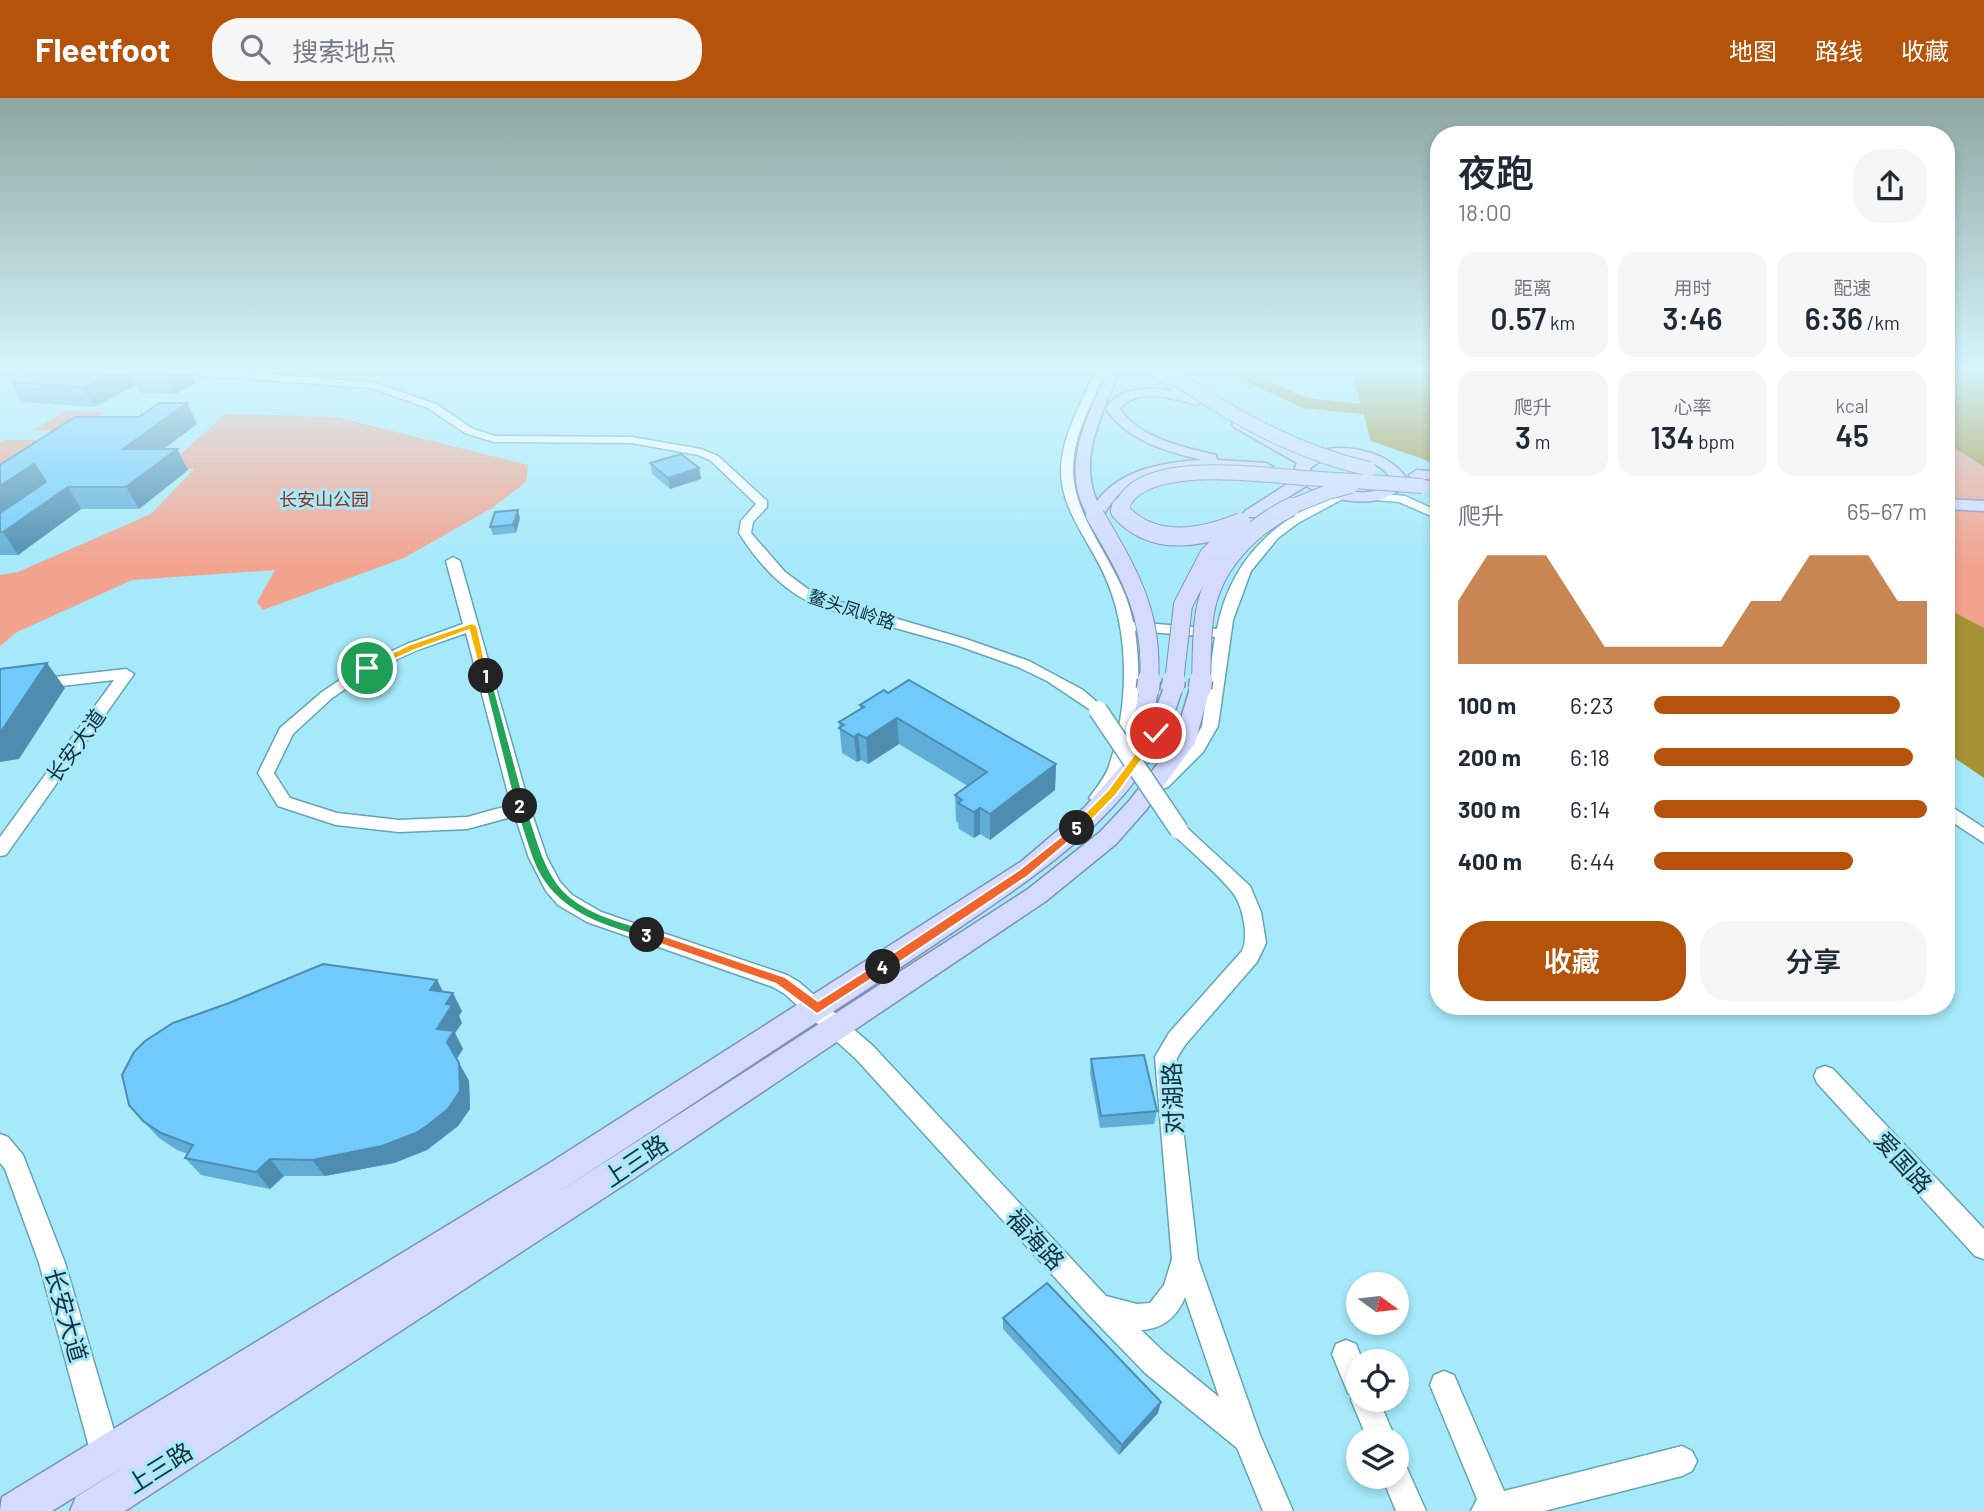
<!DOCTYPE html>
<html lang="zh">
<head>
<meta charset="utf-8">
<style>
  body { margin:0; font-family:Barlow,"Noto Sans SC",sans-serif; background:#f6f6f7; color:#1f2937; height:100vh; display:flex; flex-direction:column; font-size:26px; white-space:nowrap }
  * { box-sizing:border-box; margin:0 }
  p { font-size:23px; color:#747a83 }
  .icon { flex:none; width:38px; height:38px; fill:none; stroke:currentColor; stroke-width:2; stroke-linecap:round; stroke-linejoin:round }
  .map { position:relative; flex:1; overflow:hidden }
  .sheet { position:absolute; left:1430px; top:28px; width:525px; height:889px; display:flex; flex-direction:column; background:#fff; border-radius:28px; box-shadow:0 4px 10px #0003 }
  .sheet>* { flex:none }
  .needle { width:46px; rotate:105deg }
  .tools { position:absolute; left:1346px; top:1174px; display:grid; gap:14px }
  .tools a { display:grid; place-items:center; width:63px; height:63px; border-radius:50%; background:#fff; box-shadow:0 4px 10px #0003; font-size:35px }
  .pin { position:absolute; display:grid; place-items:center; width:60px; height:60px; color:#fff; margin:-30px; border:4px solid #fff; border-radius:50%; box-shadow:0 2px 7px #0007 }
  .km { position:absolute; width:35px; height:35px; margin:-18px; border-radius:50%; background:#222; color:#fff; font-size:19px; line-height:35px; text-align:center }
  .round { display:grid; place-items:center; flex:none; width:74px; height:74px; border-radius:28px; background:#f6f6f7 }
  .summary { display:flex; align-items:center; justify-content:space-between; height:119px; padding:0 28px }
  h1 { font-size:38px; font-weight:600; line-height:52px }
  .stats { display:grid; grid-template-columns:repeat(3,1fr); gap:10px; height:119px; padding:7px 28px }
  .stats div { display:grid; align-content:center; border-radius:18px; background:#f6f6f7; text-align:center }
  .stats b { font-size:30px; font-weight:600 }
  .stats small { font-size:19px; font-weight:400 }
  .stats p { font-size:19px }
  .chart { height:196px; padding:14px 28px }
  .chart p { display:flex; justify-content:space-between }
  .chart svg { width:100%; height:126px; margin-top:7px; fill:#b45309; opacity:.7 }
  .cta { display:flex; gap:14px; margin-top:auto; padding:14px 28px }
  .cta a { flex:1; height:80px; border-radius:28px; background:#b45309; color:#fff; font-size:28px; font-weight:600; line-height:80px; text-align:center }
  .cta a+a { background:#f6f6f7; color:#1f2937 }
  ul { padding:0 28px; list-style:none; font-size:23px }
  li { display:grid; grid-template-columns:112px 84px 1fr; align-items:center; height:52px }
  li i { height:18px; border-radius:9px; background:#b45309 }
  header { display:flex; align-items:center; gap:42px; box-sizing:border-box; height:98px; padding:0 35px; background:#b45309; color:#fff }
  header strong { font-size:33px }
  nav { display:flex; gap:38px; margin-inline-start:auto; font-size:24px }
  .search { width:490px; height:63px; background:#f6f6f7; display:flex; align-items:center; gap:18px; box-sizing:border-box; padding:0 24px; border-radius:28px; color:#747a83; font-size:26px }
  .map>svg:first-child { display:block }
</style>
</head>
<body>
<header>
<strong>Fleetfoot</strong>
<div class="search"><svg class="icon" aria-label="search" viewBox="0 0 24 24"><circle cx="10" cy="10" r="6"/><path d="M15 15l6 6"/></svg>搜索地点</div>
<nav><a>地图</a><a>路线</a><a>收藏</a></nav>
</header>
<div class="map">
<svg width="1984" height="1413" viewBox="0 0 1984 1413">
  <rect width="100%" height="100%" fill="#a5e9fa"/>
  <!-- green -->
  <g fill="#f3a28d">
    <polygon points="66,313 107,314 74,333 33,332"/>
    <polygon points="225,316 337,319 528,367 526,384 492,410 404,460 263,512 257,504 275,472 132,482 17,534 0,548 0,477 18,474 151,416 194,371 165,370"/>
    <polygon points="5,342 57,342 0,379 0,345"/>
    <polygon points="1946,345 1984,369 1984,530 1946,510"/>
  </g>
  <!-- water -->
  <g fill="#a79137">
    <polygon points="1351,271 1438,271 1438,370 1426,362 1371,343"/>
    <polygon points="1946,271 1984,271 1984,369 1946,345"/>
    <polygon points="1946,510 1984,530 1984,680 1946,654"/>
  </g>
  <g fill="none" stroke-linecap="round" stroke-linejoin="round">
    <!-- river -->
    <polygon fill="#a79137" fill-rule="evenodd" points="1219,271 1241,271 1307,300 1438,314 1438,324 1303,310"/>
    <!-- minor casing -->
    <g stroke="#63a5b5" stroke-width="3">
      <g id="minor">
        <path d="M149,271H198L372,284L436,306L473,331L495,338L632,339L701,351L718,358L767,403V409L753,424L751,435L785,474L816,497L966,541L1029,563L1083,592L1106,612L1098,617L1047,583L1018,569L956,547L824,510C786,497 760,468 739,435L741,423L756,406L710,362L698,357L632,345L494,344L465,335L428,310L371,290L154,274Z"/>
        <path d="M1096,271H1106C1095,300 1078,327 1074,358C1065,418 1123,465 1133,524L1217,531C1229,469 1266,428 1323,402C1332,398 1343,389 1352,396L1298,425L1278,440L1251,473L1233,522L1218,628L1203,654L1168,689L1162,691L1153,685L1156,681L1192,646L1202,628L1215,539L1135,533C1141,573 1140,634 1124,672C1119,683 1111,693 1104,704L1098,706L1089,700C1096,690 1105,680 1109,668C1129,608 1131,532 1103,474C1087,440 1061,411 1061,372C1062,336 1083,303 1096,271Z"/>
        <polygon points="1367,394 1405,398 1438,413 1438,421 1399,404 1363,401 1361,398"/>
        <path d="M453,459L460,463L530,710L547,760L560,784L572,797L601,814L787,877L799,884L873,948L1106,1198L1137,1206L1150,1205L1164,1187L1172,1161L1155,959L1169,935L1242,853C1249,839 1243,808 1233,795C1216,774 1192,755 1173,736L1170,732L1173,728H1185L1250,788L1261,814L1266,845L1257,864L1185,947L1177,960L1176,968L1198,1161L1260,1337L1293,1413H1263L1237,1350L1145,1275L1089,1217L857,962L785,896L773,889L587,824L558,807L546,793L529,760L515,718L467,731L399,734L336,727L278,708L258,675L280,630L322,594L362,567L407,546L463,526L446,463ZM466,535L511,707L467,719L399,722L337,715L290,700L274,675L293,636L332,600L372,573L417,552ZM1185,1199L1219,1299L1165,1255L1141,1232C1163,1231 1177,1219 1185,1199Z"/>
        <polygon points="126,571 134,576 6,757 0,758 0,739 114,582 0,595 0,585"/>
        <polygon points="1946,705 1984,730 1984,745 1946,720"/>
        <polygon points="1825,968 1833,971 1984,1131 1984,1161 1975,1158 1817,985 1814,978 1817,971"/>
        <polygon points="0,1036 8,1039 23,1057 65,1165 122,1360 117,1370 107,1375 97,1370 92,1360 39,1165 5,1071 0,1065"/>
        <polygon points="1346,1242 1356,1246 1363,1264 1358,1264 1358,1302 1379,1302 1395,1340 1367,1340 1351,1302 1353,1297 1348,1295 1332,1256 1336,1246"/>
        <polygon points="1444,1273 1454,1277 1504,1393 1682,1348 1692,1353 1697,1363 1692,1373 1682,1378 1544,1413 1471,1413 1477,1401 1430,1287 1434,1277"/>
        <polygon points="1396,1363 1406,1368 1426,1413 1396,1413 1382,1379 1396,1379"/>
      </g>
    </g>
    <!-- major casing -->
    <g stroke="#7e90b8" stroke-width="3">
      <g id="major">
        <path d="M1108,271H1120C1104,314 1077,358 1097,403C1121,371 1164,364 1202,362C1165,353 1128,343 1106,311C1117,289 1151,289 1173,293L1144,271H1159L1190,292V297L1204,303L1197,307C1174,301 1137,289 1120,311C1141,341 1183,349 1216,357L1217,362L1266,365L1273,369L1266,373C1218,370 1156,362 1117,398C1111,405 1106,413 1101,420H1089C1058,369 1088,320 1108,271Z"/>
        <path d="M1239,322L1306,358C1337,341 1391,352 1408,383C1385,414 1335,405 1306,388L1257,419H1245L1243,416L1245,413L1298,379L1295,369L1297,365L1234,329L1232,326ZM1326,360C1349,360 1380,359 1392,383C1373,404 1334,392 1313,379L1310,370Z"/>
        <polygon points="1417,372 1438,374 1438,382 1412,380 1409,377"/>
        <polygon points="1946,401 1984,403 1984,413 1946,411"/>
        <path d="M1173,582L1180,584L1183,588C1153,699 1052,767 962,828C915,860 868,891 820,922C731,980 643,1039 554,1097L1028,791L1100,734L1130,702L1174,644L1190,590L1193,586H1207L1210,590L1195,645L1146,712L1116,746L1046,803L633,1081L125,1413H70L76,1399L127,1367L52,1413H0L2,1399L548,1066L1022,763L1084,710L1127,661L1125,658L1141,587H1155L1158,591L1154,616L1166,584Z"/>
      </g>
    </g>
    <!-- minor -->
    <use href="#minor" fill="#fff" fill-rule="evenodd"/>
    <!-- major -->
    <use href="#major" fill="#d4dbfe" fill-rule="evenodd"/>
    <!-- minor-bridge casing -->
    <g stroke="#63a5b5" stroke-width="21" stroke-linecap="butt">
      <polyline id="minor-bridge" points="1098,612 1179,732"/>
    </g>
    <!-- major-bridge-far2 casing -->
    <g stroke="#7e90b8" stroke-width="16" stroke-linecap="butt">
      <g id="major-bridge-far2">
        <path d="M1169,275C1231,318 1295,354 1369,371"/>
        <path d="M1121,410C1139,358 1260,377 1303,380C1343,382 1382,385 1422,388"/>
        <polyline points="1288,410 1328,394 1351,388"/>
      </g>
    </g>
    <!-- major-bridge-far1 casing -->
    <g stroke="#7e90b8" stroke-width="20" stroke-linecap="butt">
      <g id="major-bridge-far1">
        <path d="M1121,409L1120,413C1152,449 1200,441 1241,424"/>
        <path d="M1095,417C1128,474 1154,515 1149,584"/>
        <polyline points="1174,584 1183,507 1209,457 1236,430"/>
        <path d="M1201,584C1202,560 1201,537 1205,514C1213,467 1250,429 1291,409"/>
      </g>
    </g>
    <!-- major-bridge casing -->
    <g stroke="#7e90b8" stroke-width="25" stroke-linecap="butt">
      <g id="major-bridge">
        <polyline points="1173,588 1174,582"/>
        <polyline points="1200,590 1201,582"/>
        <polyline points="1148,591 1149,582"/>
      </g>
    </g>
    <!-- minor-bridge -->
    <use href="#minor-bridge" stroke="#fff" stroke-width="18"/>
    <!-- major-bridge-far2 -->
    <use href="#major-bridge-far2" stroke="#d4dbfe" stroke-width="14"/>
    <!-- major-bridge-far1 -->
    <use href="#major-bridge-far1" stroke="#d4dbfe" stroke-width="18"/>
    <!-- major-bridge -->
    <use href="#major-bridge" stroke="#d4dbfe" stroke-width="22"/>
  </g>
  <!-- wall -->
  <g fill="#60aed8">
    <polygon points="136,271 189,271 196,284 176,296 140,295 136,287 94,309 22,304 10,284 130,275"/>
    <polygon points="187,305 197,326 164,351 177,351 188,372 139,411 81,411 18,457 0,457 0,367"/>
    <polygon points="650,365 699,370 701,381 670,391 652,376"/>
    <polygon points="520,420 516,435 493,437 490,429"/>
    <polygon points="888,595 1056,666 1055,692 990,742 980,736 974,740 959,731 958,725 956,723 955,697 968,688 899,646 868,666 861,662 857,664 842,655 839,624 860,611 860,607"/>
    <polygon points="437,882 443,894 462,913 459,918 462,925 455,935 463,951 457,961 469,983 470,1011 458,1028 427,1052 394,1065 325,1078 284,1078 270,1091 201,1077 185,1060 188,1056 177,1052 159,1040 143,1023"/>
    <polygon points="1091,961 1157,1013 1154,1026 1100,1030 1090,975"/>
    <polygon points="1003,1220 1158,1315 1119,1357 1003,1231"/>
  </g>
  <!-- shaded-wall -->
  <g fill="#4e8db0">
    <polygon points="118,271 129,271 131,275 129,275 136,287 94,309 83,289"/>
    <polygon points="174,271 189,271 196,284 176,296 166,276"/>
    <polygon points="187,305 197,326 135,372 123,351"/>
    <polygon points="177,351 188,372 139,411 126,389"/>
    <polygon points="34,366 48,388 0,420 0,388"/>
    <polygon points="699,370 701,381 670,391 668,380"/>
    <polygon points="68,389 81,411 18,457 3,434"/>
    <polygon points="518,412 520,420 516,435 513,427"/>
    <polygon points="47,565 65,590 19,661 0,664 0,635"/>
    <polygon points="897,620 899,646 868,666 866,640"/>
    <polygon points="858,636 861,662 857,664 854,639"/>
    <polygon points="1056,666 1055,692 990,742 990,716"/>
    <polygon points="980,710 980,736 974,740 974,714"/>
    <polygon points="437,882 446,900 430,892"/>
    <polygon points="453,895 462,913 459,918 462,925 455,935 463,951 456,961 437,931 446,906"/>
    <polygon points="459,965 469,983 470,1011 458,1028 427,1052 394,1065 325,1078 312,1062"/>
    <polygon points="270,1061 284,1078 270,1091 256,1074"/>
    <polygon points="1161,1304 1158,1315 1119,1357 1122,1347"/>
  </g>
  <!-- building -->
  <g fill="#70cafb" stroke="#4e8db0" stroke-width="2">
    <polygon points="37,271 118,271 83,289 10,284"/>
    <polygon points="136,271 174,271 166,276 129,275"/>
    <polygon points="159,305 187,305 123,351 177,351 126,389 68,389 3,434 0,434 0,415 46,384 34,366 0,388 0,367 75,319 139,319"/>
    <polygon points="681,356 699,370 668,380 650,365"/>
    <polygon points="518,412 513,427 490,429 495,414"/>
    <polygon points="47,565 0,635 0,571"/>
    <polygon points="909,582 1056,666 990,716 980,710 974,714 958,705 962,702 955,697 987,674 897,620 866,640 858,636 854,639 839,630 844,627 839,624 864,609 860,607 884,592 888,595"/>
    <polygon points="323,866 437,882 430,892 453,895 446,906 452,907 437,931 454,933 447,944 459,965 460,993 448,1011 428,1027 416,1035 382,1048 312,1062 270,1061 256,1074 185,1060 193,1047 161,1035 143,1023 129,1007 122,977 134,954 145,943 173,925 229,905"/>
    <polygon points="1144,957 1157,1013 1101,1018 1091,961"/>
    <polygon points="1047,1185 1161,1304 1122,1347 1003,1220"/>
  </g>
  <!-- sky -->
  <linearGradient id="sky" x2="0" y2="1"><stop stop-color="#8ea6a1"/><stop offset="0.58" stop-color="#d6f5fd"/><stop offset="1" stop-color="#d6f5fd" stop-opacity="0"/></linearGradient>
  <rect width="1984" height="469" fill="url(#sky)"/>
  <!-- split-1 -->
  <polygon fill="#f5b400" stroke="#fff" stroke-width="2" points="472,525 477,528 489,581 481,578 469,532 415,552 371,572 362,570 408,547"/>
  <!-- split-2 -->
  <polygon fill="#22a559" stroke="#fff" stroke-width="2" points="482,576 491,578 526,708 524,710 520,712 515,708"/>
  <!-- split-3 -->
  <path fill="#22a559" stroke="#fff" stroke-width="2" d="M520,704L526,708C536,735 543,771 563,792C586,816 622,824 652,833V840L647,841C604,828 557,815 536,770C527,750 522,728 515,708Z"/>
  <!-- split-4 -->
  <polygon fill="#f0652b" stroke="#fff" stroke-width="2" points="647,832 785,879 818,903 878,865 883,863 890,869 817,916 776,886 643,840 643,833"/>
  <!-- split-5 -->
  <polygon fill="#f0652b" stroke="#fff" stroke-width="2" points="1077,726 1081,727 1081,733 1028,778 888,872 878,872 878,865 1019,772"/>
  <!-- split-6 -->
  <polygon fill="#f5b400" stroke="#fff" stroke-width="2" points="1152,633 1161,635 1116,697 1081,733 1073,733 1073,727 1108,692"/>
  <g text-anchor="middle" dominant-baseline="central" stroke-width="6" stroke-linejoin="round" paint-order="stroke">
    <!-- far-park labels -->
    <g font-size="18" fill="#903017" stroke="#a5e9fa">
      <text x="324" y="401">长安山公园</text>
    </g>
    <!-- far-street labels -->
    <g font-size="18" fill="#143037" stroke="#a5e9fa">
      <text transform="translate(852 511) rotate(18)">鳌头凤岭路</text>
    </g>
    <!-- street labels -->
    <g font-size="21" fill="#143037" stroke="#a5e9fa">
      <text transform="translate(75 647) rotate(-54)">长安大道</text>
    </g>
    <!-- near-street labels -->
    <g font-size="24" fill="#143037" stroke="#a5e9fa">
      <text transform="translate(1172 1000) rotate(-92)">对湖路</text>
      <text transform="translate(635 1062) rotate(-34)">上三路</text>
      <text transform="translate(1904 1064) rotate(48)">爱国路</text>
      <text transform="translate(1036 1141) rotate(47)">福海路</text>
      <text transform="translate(67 1217) rotate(74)">长安大道</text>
      <text transform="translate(159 1369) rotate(-32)">上三路</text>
    </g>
  </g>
</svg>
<div class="tools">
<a><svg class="needle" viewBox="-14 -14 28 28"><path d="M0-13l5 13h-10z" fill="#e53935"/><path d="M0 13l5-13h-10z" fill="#747a83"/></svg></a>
<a><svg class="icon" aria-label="locate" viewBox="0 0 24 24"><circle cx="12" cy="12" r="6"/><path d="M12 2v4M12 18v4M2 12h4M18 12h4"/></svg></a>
<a><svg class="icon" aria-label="layers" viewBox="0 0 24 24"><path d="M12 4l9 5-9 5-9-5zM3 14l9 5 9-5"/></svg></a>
</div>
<div class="pin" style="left:367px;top:570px;background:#1e9e55"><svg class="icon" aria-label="arrive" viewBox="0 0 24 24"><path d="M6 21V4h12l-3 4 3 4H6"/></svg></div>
<div class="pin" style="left:1156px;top:635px;background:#d93025"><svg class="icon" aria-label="check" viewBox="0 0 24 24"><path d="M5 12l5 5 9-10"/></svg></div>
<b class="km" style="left:486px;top:578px">1</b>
<b class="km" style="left:520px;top:708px">2</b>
<b class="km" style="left:647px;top:837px">3</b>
<b class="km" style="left:883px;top:869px">4</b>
<b class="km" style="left:1077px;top:730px">5</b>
<section class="sheet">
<div class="summary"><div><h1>夜跑</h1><p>18:00</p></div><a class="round"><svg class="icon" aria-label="share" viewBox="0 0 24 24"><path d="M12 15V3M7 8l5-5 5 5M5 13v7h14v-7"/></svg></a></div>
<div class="stats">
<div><p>距离</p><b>0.57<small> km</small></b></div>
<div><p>用时</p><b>3:46</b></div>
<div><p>配速</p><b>6:36<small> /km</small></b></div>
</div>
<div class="stats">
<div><p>爬升</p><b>3<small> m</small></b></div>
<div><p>心率</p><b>134<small> bpm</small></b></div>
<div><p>kcal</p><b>45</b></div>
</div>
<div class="chart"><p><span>爬升</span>65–67 m</p>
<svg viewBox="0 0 160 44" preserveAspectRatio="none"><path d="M0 44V22L10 6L20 6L30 6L40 22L50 38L60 38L70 38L80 38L90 38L100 22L110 22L120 6L130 6L140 6L150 22L160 22V44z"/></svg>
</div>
<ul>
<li><b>100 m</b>6:23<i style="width:90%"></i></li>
<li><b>200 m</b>6:18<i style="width:95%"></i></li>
<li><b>300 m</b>6:14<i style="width:100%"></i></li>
<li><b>400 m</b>6:44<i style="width:73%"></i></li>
</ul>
<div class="cta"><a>收藏</a><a>分享</a></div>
</section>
</div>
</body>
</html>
